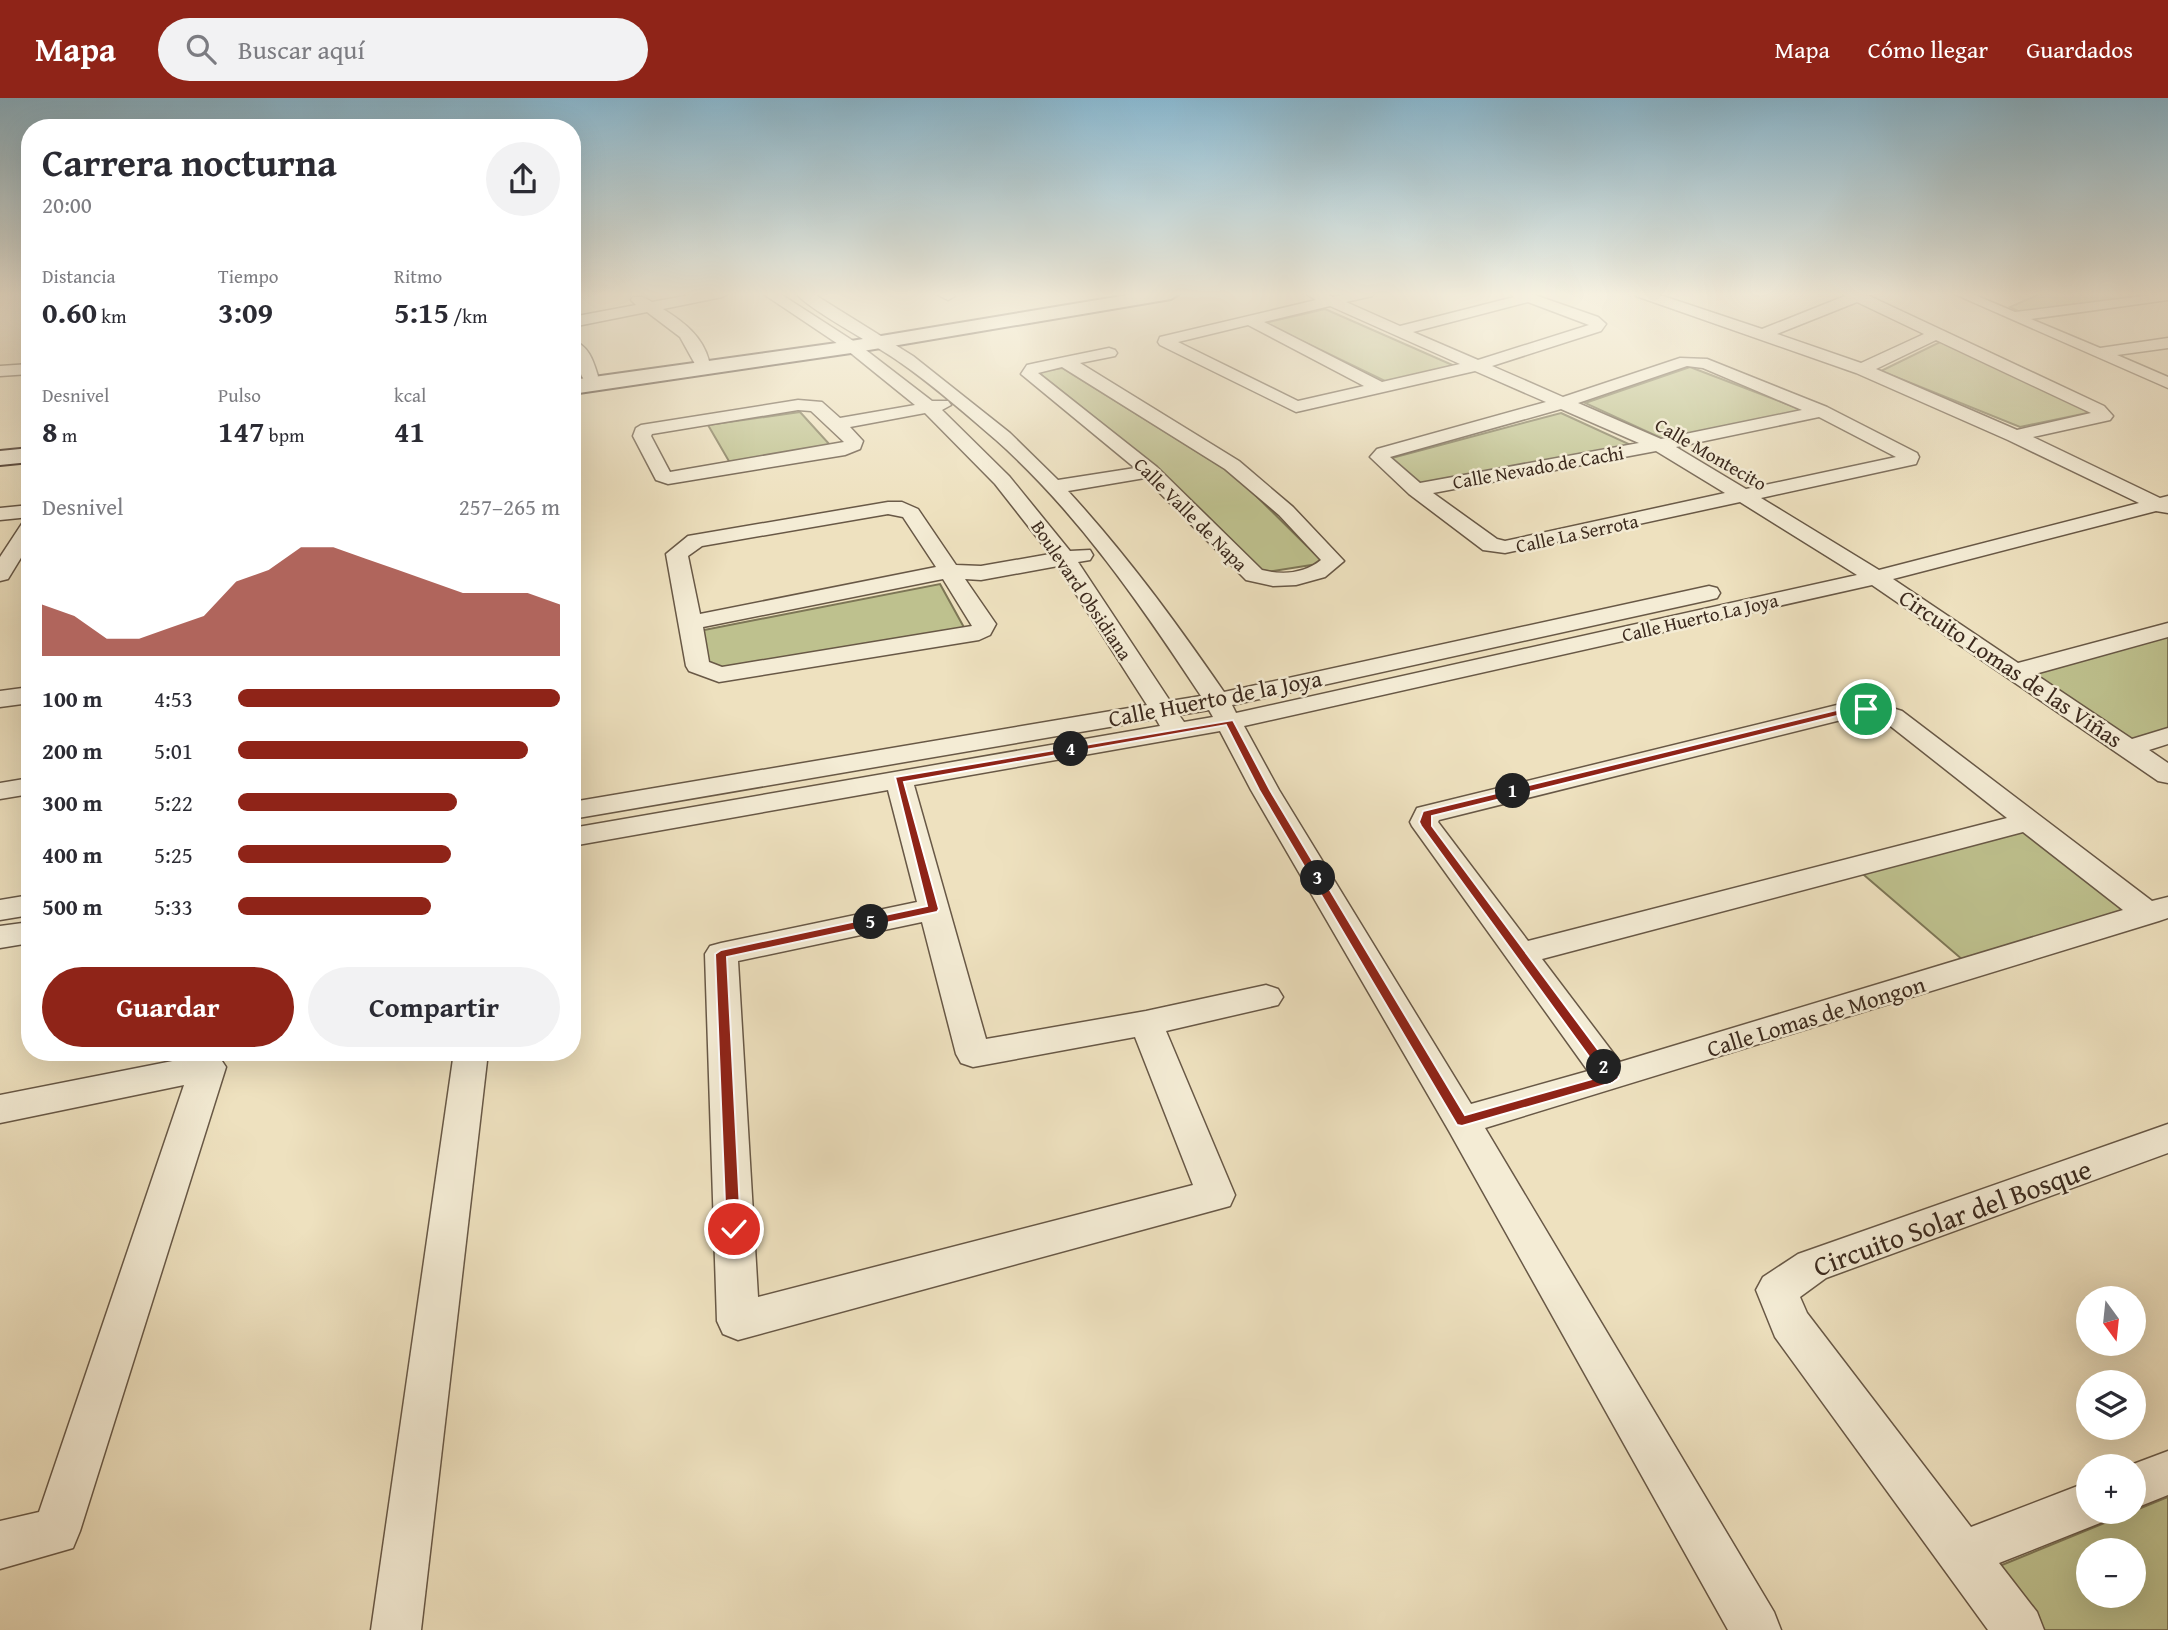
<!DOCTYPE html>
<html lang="es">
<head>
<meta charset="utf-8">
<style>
  body { margin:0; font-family:"Gentium Book Plus",serif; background:#f2f2f3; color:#2b2b33; height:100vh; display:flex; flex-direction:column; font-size:26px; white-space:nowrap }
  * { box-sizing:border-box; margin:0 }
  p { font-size:23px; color:#7c7c81 }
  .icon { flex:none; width:38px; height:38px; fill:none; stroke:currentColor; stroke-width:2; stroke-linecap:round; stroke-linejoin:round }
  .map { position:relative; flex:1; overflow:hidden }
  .drawer { position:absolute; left:21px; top:21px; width:560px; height:942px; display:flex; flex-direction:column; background:#fff; border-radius:28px; box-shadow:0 7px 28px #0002 }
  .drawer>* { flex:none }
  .needle { width:46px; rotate:165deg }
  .controls { position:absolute; left:2076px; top:1188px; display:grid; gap:14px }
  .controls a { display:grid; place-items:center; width:70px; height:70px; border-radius:50%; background:#fff; box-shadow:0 7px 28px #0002; font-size:35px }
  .pin { position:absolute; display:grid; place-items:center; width:60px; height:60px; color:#fff; margin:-30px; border:4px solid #fff; border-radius:50%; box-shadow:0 2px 7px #0007 }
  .km { position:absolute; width:35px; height:35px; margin:-18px; border-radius:50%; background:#222; color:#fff; font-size:19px; line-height:35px; text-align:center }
  .round { display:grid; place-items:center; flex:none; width:74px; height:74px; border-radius:37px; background:#f2f2f3 }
  .headline { display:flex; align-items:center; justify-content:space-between; height:119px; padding:0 21px }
  h1 { font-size:38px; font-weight:600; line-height:52px }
  .stats { display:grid; grid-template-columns:repeat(3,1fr); gap:10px; height:119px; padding:7px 21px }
  .stats div { display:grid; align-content:center }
  .stats b { font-size:30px; font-weight:600 }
  .stats small { font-size:19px; font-weight:400 }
  .stats p { font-size:19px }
  .chart { height:196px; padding:14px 21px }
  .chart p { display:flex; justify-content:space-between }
  .chart svg { width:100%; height:126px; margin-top:7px; fill:#8f2418; opacity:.7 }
  .button { display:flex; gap:14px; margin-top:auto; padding:14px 21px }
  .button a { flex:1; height:80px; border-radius:42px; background:#8f2418; color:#fff; font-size:28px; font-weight:600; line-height:80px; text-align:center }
  .button a+a { background:#f2f2f3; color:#2b2b33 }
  ul { padding:0 21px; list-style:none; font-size:23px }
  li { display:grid; grid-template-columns:112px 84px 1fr; align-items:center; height:52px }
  li i { height:18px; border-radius:9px; background:#8f2418 }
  header { display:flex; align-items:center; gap:42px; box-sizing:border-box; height:98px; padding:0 35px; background:#8f2418; color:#fff }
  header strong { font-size:33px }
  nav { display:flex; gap:38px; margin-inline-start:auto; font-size:24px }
  .search { width:490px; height:63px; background:#f2f2f3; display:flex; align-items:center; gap:18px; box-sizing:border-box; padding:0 24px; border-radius:38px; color:#7c7c81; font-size:26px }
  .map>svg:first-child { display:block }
</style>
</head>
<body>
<header>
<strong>Mapa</strong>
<div class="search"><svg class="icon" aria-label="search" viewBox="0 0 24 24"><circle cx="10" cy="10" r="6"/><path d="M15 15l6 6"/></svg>Buscar aquí</div>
<nav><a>Mapa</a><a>Cómo llegar</a><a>Guardados</a></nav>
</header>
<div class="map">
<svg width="2168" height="1532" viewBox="0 0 2168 1532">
  <rect width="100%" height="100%" fill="#eee1bf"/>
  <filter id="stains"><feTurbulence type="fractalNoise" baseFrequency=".00286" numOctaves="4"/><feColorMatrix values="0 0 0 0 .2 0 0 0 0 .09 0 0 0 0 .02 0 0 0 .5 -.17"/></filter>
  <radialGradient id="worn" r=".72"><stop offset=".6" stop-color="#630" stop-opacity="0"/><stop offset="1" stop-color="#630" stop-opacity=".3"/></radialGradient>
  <!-- green -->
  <g fill="#bec18e" stroke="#7d7656" stroke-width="2" fill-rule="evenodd">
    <polygon points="2042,195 2160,195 2020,214 2010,209"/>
    <polygon points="1325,211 1457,269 1389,285 1265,225"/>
    <polygon points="1942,243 2092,314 2020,329 1881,273"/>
    <polygon points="1690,269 1805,313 1663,341 1585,305"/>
    <polygon points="1062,270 1236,378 1324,465 1260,475 1144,359 1038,274"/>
    <polygon points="800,314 831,348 730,365 708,327"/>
    <polygon points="1561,315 1631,347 1420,387 1388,361"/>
    <polygon points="940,486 966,533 709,571 699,533"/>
    <polygon points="2168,536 2168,632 2128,644 2031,576"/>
    <polygon points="2023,729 2128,812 1964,863 1857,771"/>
    <path d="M2168,1399V1532H2045L1997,1469ZM2088,1452H2133V1498H2088Z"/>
  </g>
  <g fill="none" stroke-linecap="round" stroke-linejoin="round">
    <!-- street casing -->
    <g stroke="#685846" stroke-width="3">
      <g id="street">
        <path d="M701,195H729L722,199L663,211C684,224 703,239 709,263L707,266H695L680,239L647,214L572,229V219L636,207L631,202L633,199H643L652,204Z"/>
        <path d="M762,195H779L858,246L932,303H948L951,307L942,312L1009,378L1070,453L1090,452L1093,457L1090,462L1078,464L1170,603L1201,598C1141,507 1078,415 996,342C966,316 934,288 901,265C880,249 807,211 796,195H812L913,258L1010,335L1058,382L1135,370L1021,276L1027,267L1036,265L1109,250L1115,252L1117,255L1115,258L1080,265L1239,363L1293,409L1344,463L1325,479L1296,487L1273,488L1246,482L1145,380L1068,393C1126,456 1175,523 1224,594L1709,488L1717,490L1720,495L1717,500L1709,502L1232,607L1236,615L1857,477L1740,404L1505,455L1483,452L1409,396L1370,359L1377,351L1546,304L1475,273L1296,314L1160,247L1158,244L1160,239L1316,202L1305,195H1323L1333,199L1350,195H1374L1372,198L1346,204L1400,228L1514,199L1509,195H1529L1598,219L1606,226L1601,233L1492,268L1563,299L1680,260L1707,261L1827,309L1917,355L1919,359L1916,366L1761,400L1879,472L2139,405L2008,342L1856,275L1636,198L1634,195H1654L1762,231L1845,198L1843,195H1863L2104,308L2113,318L2110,322L2033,339L2160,400L2168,398V415L2156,413L1893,481L2018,565L2168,525V539L2035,576L2132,641L2168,630V646L2149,652L2168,665V685L2158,683L1872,487L1244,628L1279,692L1471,1006L1588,973L1412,728L1410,724L1417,710L1849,604H1873L1902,613L2152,803L2168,799V820L2159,823L1485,1030L1774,1514L1781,1532H1728L1449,1033L1251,692L1220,633L914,687L986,941L1146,913L1266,887L1278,891L1283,899L1278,907L1166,933L1235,1097L1230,1108L738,1242L723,1236L717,1223L705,856L710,848L721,845L917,804L888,692L572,748V730L1160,628L1156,621L572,721V704L1147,607L1058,468L981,482L965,481L996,526L990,537L979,542L719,584L689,573L686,568L666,456L688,438L888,404H902L918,411L956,467L981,468L1050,456L995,386L925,315L850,329L863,343L860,351L845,357L668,386L656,382L633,338L636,330L641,327L798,302L822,304L840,320L915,307L847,252ZM1528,204L1589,227L1478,262L1413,234ZM1857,204L1924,236L1861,265L1777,236ZM1330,208L1460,266L1382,284L1264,224ZM1248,227L1364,288L1298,303L1178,244ZM1936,242L2091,315L2017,332L1876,271ZM1687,268L1703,270L1802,312L1661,341L1578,305ZM1062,269L1225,371L1279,417L1321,462C1304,476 1282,477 1262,472L1157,369L1038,275ZM1561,311L1639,345L1420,385L1390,359ZM798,312L811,313L844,344L670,374L651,338L652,336ZM1819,319L1896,359L1746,391L1676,349ZM1656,353L1725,395L1505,443L1497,441L1433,395ZM888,416L903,419L936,469L700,516L688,458L702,448ZM943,481L972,528L722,569L709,564L703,529ZM1209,612L1213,619L1184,624L1179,617ZM1849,620H1871L1884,623L2007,720L1528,843L1438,724L1439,722ZM2023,734L2123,812L1620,964L1542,861ZM922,824L956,956L961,965L973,969L1135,939L1193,1087L758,1199L738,863Z"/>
        <polygon points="934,195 952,195 955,198 948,202"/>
        <polygon points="1952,195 1970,195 2015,214 2168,195 2168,202 2031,221 2100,250 2168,240 2168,250 2117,257 2168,279 2168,290"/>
        <path d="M572,242C589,248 593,262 598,278L596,282H584C578,273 580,263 572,256Z"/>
        <polygon points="30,266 30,276 0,278 0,268"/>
        <polygon points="30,407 30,419 0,422 0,410"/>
        <polygon points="30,422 30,445 8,481 0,483 0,459 23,424"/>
        <polygon points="30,589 30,605 0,609 0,593"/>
        <polygon points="30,680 30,696 0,701 0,685"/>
        <polygon points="30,797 30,817 0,822 0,802"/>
        <polygon points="30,824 30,845 0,850 0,828"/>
        <polygon points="454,954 488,954 421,1532 371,1532"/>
        <polygon points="208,956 220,960 226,969 80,1433 73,1450 0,1471 0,1423 39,1414 184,987 0,1025 0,997"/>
        <polygon points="2168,1026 2168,1055 1826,1180 1800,1199 1807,1215 1971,1429 2088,1384 2088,1414 2108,1414 2105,1423 1999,1465 2037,1514 2044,1532 1988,1532 1775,1239 1756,1192 1763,1179 1798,1156"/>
        <polygon points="2168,1353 2168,1397 2133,1411 2133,1368 2128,1368"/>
      </g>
    </g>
    <!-- secondary casing -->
    <g stroke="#3c2a1e" stroke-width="4">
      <g id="secondary">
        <polygon points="1140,195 1180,195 1171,201 851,255 572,296 572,282 851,243"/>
        <polygon points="30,350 30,364 0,367 0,353"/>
      </g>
    </g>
    <!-- street -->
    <use href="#street" fill="#f4ecd5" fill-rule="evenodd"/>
    <!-- secondary -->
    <use href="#secondary" fill="#f4ecd5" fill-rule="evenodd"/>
  </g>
  <!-- sky -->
  <linearGradient id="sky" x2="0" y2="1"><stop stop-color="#89b8d0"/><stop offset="0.48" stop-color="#f7f2e2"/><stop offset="1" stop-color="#f7f2e2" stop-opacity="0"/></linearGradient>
  <rect width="2168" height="409" fill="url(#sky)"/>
  <!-- route -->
  <polygon fill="#8f2418" stroke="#fff" stroke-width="2" points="1866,608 1869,609 1869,613 1849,615 1432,718 1432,728 1619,980 1612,985 1462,1028 1457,1027 1259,692 1226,627 904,684 939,811 937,814 727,859 741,1131 734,1137 726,1131 715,856 721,852 927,808 895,679 1233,622 1270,692 1465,1017 1603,978 1421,728 1419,724 1423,713 1849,609"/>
  <g text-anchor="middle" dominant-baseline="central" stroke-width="5" stroke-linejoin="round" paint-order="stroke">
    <!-- far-street labels -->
    <g font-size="19" fill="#3c2a1e" stroke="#f4ecd5">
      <text transform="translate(1711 356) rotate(30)">Calle Montecito</text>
      <text transform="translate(1538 369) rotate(-10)">Calle Nevado de Cachi</text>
      <text transform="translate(1191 416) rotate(45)">Calle Valle de Napa</text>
      <text transform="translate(1577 435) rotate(-12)">Calle La Serrota</text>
      <text transform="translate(1082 492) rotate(56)">Boulevard Obsidiana</text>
      <text transform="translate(1700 519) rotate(-13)">Calle Huerto La Joya</text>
    </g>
    <!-- street labels -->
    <g font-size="23" fill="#3c2a1e" stroke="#f4ecd5">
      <text transform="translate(2011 570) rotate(34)">Circuito Lomas de las Viñas</text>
      <text transform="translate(1215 600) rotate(-11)">Calle Huerto de la Joya</text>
      <text transform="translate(1816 918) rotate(-17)">Calle Lomas de Mongon</text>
    </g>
    <!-- near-street labels -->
    <g font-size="28" fill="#3c2a1e" stroke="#f4ecd5">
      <text transform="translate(1952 1119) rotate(-20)">Circuito Solar del Bosque</text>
    </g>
  </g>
  <rect width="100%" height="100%" filter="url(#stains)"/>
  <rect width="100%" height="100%" fill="url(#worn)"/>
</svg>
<div class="controls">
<a><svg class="needle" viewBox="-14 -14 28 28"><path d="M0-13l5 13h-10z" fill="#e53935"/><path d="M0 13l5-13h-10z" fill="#7c7c81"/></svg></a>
<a><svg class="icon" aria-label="layers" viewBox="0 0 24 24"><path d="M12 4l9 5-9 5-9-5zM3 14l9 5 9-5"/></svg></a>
<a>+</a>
<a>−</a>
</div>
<div class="pin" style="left:1866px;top:611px;background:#1e9e55"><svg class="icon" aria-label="arrive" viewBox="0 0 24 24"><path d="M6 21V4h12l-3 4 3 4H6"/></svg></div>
<div class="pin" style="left:734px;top:1131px;background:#d93025"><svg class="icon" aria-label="check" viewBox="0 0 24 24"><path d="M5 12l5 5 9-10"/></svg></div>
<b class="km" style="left:1513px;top:693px">1</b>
<b class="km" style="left:1604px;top:969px">2</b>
<b class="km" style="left:1318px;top:780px">3</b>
<b class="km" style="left:1071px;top:651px">4</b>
<b class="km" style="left:871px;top:824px">5</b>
<section class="drawer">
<div class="headline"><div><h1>Carrera nocturna</h1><p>20:00</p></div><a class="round"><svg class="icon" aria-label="share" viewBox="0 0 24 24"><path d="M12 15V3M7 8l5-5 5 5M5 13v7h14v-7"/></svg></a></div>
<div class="stats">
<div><p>Distancia</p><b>0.60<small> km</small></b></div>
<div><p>Tiempo</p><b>3:09</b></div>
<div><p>Ritmo</p><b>5:15<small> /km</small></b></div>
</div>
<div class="stats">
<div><p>Desnivel</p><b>8<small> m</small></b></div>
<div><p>Pulso</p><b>147<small> bpm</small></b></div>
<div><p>kcal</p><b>41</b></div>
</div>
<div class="chart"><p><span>Desnivel</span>257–265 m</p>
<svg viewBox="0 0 160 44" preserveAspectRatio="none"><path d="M0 44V26L10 30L20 38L30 38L40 34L50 30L60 18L70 14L80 6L90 6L100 10L110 14L120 18L130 22L140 22L150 22L160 26V44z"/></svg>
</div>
<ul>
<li><b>100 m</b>4:53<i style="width:100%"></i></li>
<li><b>200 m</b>5:01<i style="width:90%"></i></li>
<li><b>300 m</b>5:22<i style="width:68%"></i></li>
<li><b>400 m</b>5:25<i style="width:66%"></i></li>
<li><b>500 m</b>5:33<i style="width:60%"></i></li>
</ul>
<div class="button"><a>Guardar</a><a>Compartir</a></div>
</section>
</div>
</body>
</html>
